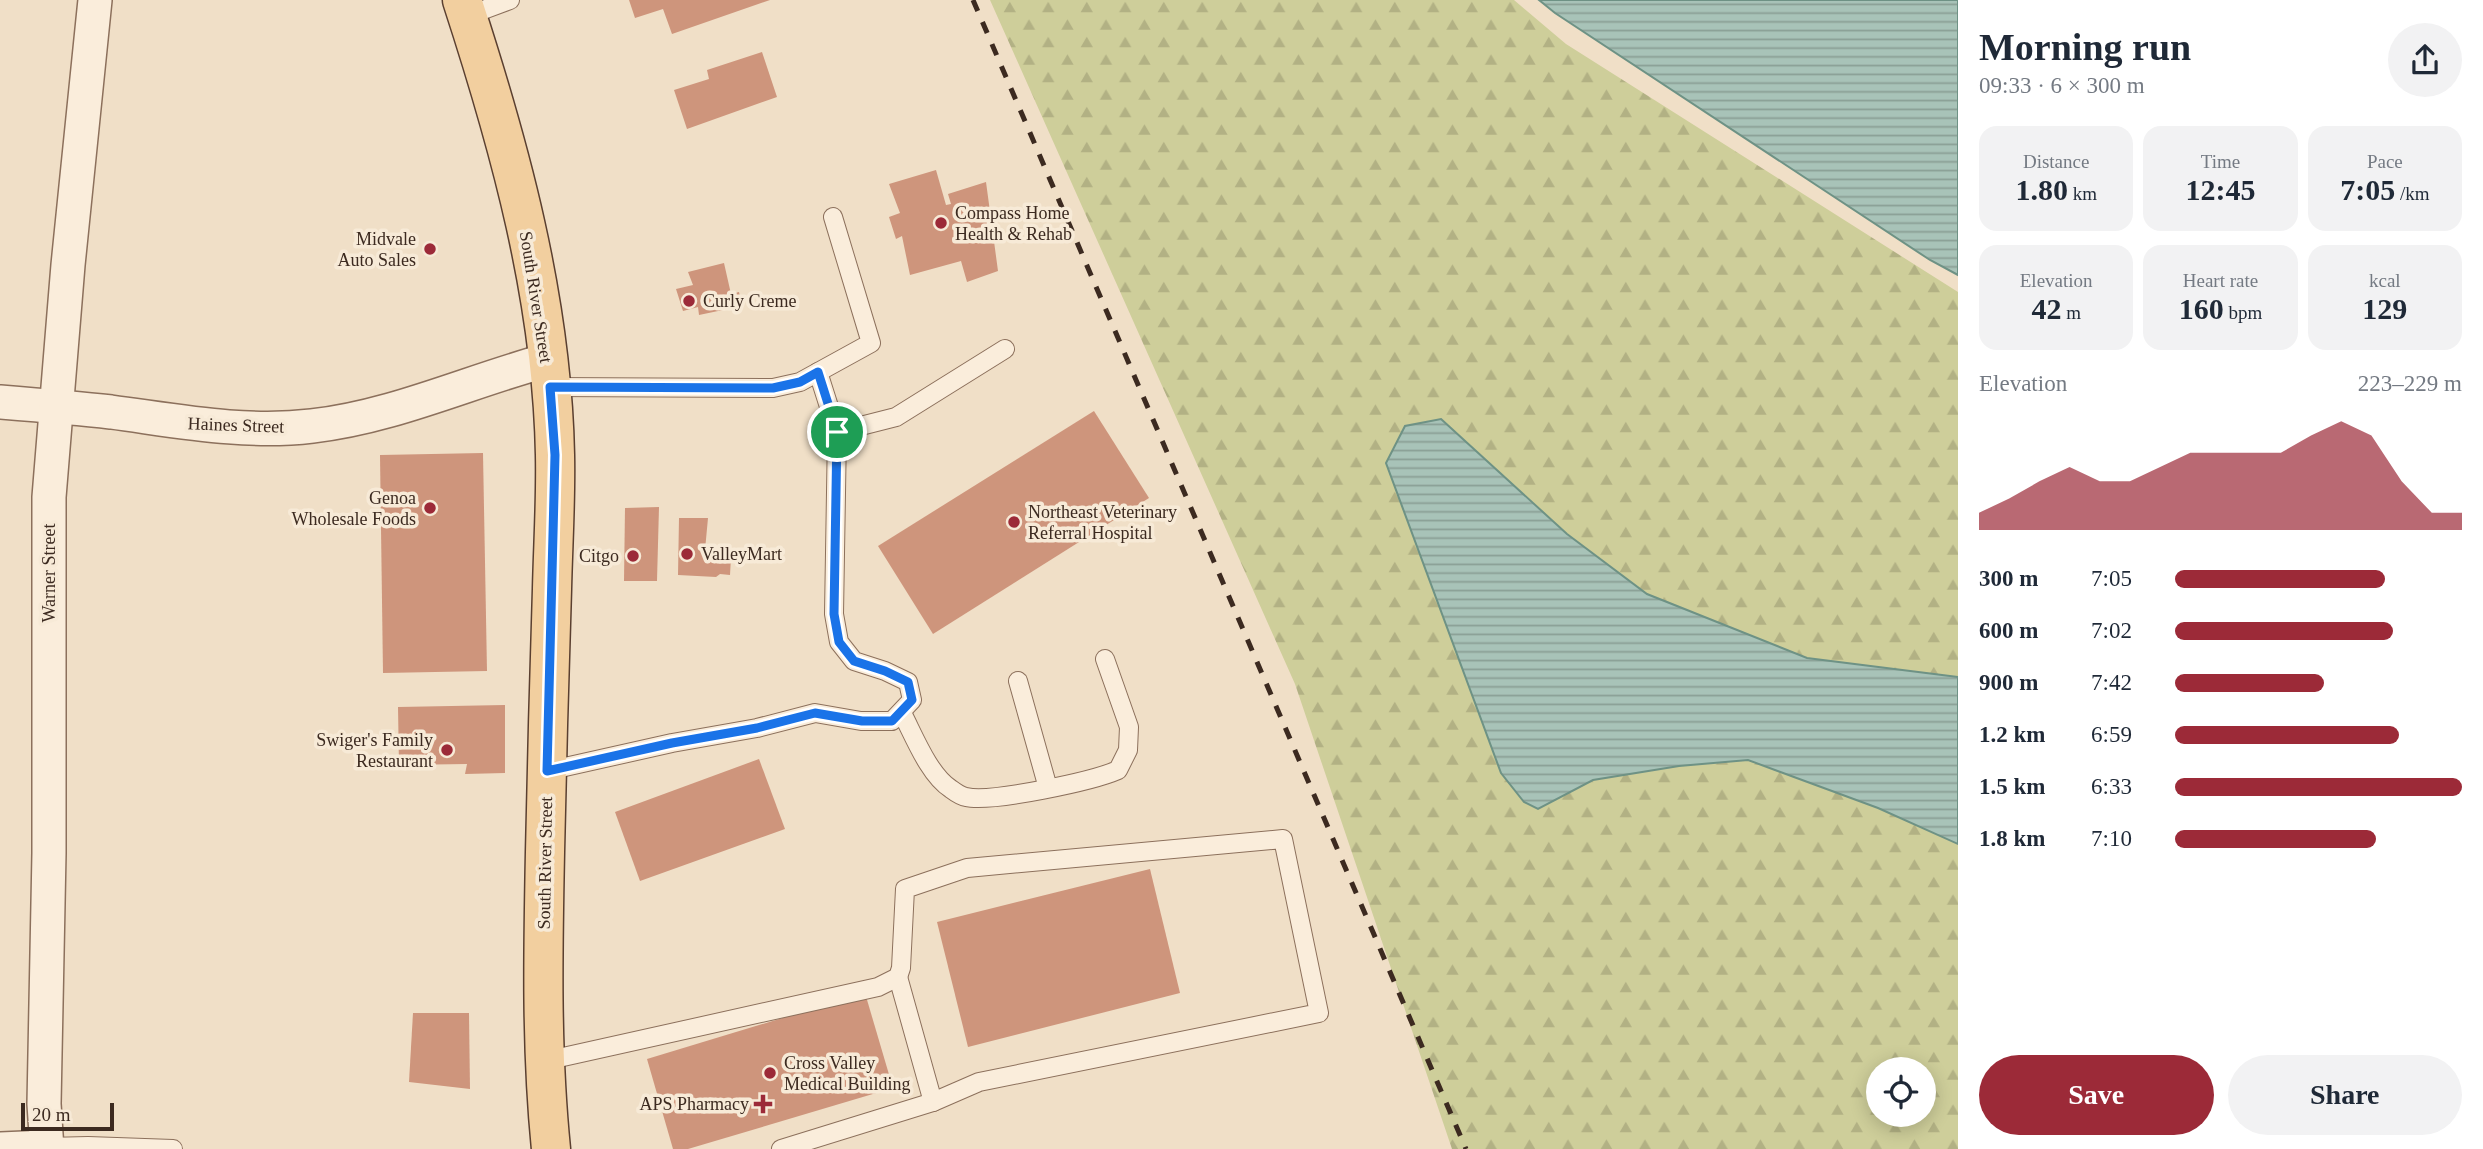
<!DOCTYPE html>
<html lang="en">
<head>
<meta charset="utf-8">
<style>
  body { margin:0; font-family:Georgia,serif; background:#f2f2f3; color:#1f2937; height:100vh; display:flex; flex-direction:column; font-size:26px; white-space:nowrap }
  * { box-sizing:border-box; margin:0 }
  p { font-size:23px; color:#747a83 }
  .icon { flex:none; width:38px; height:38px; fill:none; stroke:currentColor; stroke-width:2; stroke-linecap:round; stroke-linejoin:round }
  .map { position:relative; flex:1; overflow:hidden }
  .side { display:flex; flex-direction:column; background:#fff; width:525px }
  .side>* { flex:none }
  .tools { position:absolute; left:1866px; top:1057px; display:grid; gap:14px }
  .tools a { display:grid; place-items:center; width:70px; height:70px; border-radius:50%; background:#fff; box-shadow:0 4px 18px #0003; font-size:35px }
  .scale { position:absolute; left:21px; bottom:18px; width:93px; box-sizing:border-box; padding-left:7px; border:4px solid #3c2a20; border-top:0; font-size:19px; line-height:24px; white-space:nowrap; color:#3c2a20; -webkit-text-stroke:5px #f7ead7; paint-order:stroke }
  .pin { position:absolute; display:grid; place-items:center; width:60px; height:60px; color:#fff; margin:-30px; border:4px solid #fff; border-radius:50%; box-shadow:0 2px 7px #0007 }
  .round { display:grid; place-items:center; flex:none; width:74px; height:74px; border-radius:37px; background:#f2f2f3 }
  .head { display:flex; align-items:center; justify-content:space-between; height:119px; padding:0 21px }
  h1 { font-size:38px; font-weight:600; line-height:52px }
  .stats { display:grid; grid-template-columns:repeat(3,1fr); gap:10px; height:119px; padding:7px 21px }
  .stats div { display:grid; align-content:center; border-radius:18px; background:#f2f2f3; text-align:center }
  .stats b { font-size:30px; font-weight:600 }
  .stats small { font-size:19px; font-weight:400 }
  .stats p { font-size:19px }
  .chart { height:196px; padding:14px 21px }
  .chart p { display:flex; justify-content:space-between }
  .chart svg { width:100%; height:126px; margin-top:7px; fill:#9c2a38; opacity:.7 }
  .action { display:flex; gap:14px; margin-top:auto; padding:14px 21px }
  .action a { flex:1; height:80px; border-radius:42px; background:#9c2a38; color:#fff; font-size:28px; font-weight:600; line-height:80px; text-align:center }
  .action a+a { background:#f2f2f3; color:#1f2937 }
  ul { padding:0 21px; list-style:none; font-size:23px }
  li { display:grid; grid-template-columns:112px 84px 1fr; align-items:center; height:52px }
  li i { height:18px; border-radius:9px; background:#9c2a38 }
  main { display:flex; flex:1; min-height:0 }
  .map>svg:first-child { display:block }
</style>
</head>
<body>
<main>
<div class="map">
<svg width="1958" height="1149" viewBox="0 0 1958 1149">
  <defs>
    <pattern id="forest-firs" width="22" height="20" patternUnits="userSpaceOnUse" patternTransform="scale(1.75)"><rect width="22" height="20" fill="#cece9a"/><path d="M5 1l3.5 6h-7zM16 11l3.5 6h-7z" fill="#b2b184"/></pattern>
    <pattern id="water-rules" width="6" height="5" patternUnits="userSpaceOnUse" patternTransform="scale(1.75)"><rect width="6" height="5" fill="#a8c3b8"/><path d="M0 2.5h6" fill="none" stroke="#8a9f95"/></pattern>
  </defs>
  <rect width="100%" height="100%" fill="#f0dfc7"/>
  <!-- forest -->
  <path fill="url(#forest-firs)" fill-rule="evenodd" d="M990,0H1514L1566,44L1958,292V677L1807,658L1647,594L1567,534L1386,463L1501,773L1524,802L1538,809L1593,780L1679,766L1748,760L1878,808L1958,844V1149H1452L1295,684ZM1878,1069H1923V1115H1878Z"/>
  <!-- water -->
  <g fill="url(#water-rules)" stroke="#6e9285" stroke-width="2">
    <polygon points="1539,0 1958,0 1958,275 1930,260 1555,13"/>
    <polygon points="1441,419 1567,534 1647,594 1807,658 1958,677 1958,844 1878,808 1748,760 1679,766 1593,780 1538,809 1524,802 1501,773 1386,463 1405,426"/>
  </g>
  <!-- building -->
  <g fill="#ce957c">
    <polygon points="629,0 770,0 672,34 663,9 635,18"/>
    <polygon points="762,52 777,97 687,129 674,90 709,79 707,70"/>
    <polygon points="936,170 946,205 951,204 948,194 986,182 998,271 967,282 961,261 910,275 902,236 896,239 889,217 900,213 889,184"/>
    <polygon points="724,263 731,294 739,292 742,306 699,315 698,307 683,311 676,289 693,285 688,272"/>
    <polygon points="1094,411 1149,498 933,634 878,546"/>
    <polygon points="483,453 487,671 383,673 380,455"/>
    <polygon points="659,507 657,581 624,581 625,508"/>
    <polygon points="679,518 708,518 705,550 718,550 718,558 731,557 730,575 720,574 716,577 678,575"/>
    <polygon points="505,705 505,773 465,774 467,764 399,765 398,707"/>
    <polygon points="759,759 785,829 640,881 615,812"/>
    <polygon points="1150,869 1180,993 968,1047 937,922"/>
    <polygon points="865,993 893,1088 688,1149 673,1149 647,1059"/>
    <polygon points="413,1013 469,1013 470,1089 409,1082"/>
  </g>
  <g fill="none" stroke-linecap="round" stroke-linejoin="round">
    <!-- lane casing -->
    <g stroke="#8c705c" stroke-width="20">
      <g id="lane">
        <polyline points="467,16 510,0"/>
        <polyline points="818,372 837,432"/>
        <polyline points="550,387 773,388 800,382 871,343 833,217"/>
        <polyline points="1018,681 1048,788"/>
        <path d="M902,713C914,736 929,775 951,789C955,792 961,796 966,797C991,803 1093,781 1118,770L1128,750L1129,727L1105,659"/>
        <polyline points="547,771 672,743 757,728 815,713 861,721 892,721 912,700 908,682 885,671 854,661 839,642 834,614 837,432 896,417 1005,349"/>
        <polyline points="898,977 933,1102"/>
        <polyline points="545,1061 878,987 898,977 901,968 905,889 967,868 1283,839 1319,1013 979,1082 933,1102 781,1149"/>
        <polyline points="47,1147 88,1146 173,1149"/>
      </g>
    </g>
    <!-- street casing -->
    <g stroke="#8c705c" stroke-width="36">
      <g id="street">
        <path d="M0,402C37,405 74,408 111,412C179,421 244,434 312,426C393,417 470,381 548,360"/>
        <polyline points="0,1149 47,1147"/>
        <polyline points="47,1149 44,1104 49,853 49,497 68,265 95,0"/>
      </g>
    </g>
    <!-- primary casing -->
    <g stroke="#5a3f30" stroke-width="41">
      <path id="primary" d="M462,0C510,147 552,299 555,455C556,500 553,545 552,589C549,677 547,764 545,852C543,951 541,1050 551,1149"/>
    </g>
    <!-- lane -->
    <use href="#lane" stroke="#faeddb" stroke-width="18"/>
    <!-- street -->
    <use href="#street" stroke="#faeddb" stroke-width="33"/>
    <!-- primary -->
    <use href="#primary" stroke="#f2cf9f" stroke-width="38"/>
    <!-- rail -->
    <polyline stroke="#3c2a20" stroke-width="5" stroke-dasharray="12 12" stroke-linecap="butt" points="973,0 1466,1149"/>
  </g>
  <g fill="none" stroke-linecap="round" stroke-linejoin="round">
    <!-- route casing -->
    <g stroke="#fff" stroke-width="14">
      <polygon id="route" points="818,372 837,432 834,614 839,642 854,661 885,671 908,682 912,700 892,721 862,721 815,713 757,728 672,743 547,771 555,455 550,387 773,388 800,382"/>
    </g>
    <!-- route -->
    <use href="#route" stroke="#1a73e8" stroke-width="9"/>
  </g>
  <!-- markers -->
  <g fill="#9c2a38" stroke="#f7ead7" stroke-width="2.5">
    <circle cx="941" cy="223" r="7"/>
    <circle cx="430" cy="249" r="7"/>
    <circle cx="689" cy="301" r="7"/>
    <circle cx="430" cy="508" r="7"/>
    <circle cx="1014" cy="522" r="7"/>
    <circle cx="687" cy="554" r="7"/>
    <circle cx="633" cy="556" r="7"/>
    <circle cx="447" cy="750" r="7"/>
    <circle cx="770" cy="1073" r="7"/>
    <path d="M759.5 1093.5h7v7h7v7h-7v7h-7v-7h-7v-7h7z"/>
  </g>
  <g text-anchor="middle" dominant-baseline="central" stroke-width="7" stroke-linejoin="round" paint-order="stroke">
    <!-- poi labels -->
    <g font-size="18" fill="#3c2a20" stroke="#f7ead7" text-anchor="start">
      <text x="955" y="213">Compass Home<tspan x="955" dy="21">Health &amp; Rehab</tspan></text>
      <text x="416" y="239" text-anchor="end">Midvale<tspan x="416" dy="21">Auto Sales</tspan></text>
      <text x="703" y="301">Curly Creme</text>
      <text x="416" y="498" text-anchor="end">Genoa<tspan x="416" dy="21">Wholesale Foods</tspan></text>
      <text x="1028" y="512">Northeast Veterinary<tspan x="1028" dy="21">Referral Hospital</tspan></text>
      <text x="701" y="554">ValleyMart</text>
      <text x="619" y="556" text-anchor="end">Citgo</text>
      <text x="433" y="740" text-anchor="end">Swiger's Family<tspan x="433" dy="21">Restaurant</tspan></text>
      <text x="784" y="1063">Cross Valley<tspan x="784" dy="21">Medical Building</tspan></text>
      <text x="749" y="1104" text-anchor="end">APS Pharmacy</text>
    </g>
    <!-- street labels -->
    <g font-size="18" fill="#3c2a20" stroke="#f7ead7">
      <text transform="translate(536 297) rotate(81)">South River Street</text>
      <text transform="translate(236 425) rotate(2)">Haines Street</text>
      <text transform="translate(49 573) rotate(-90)">Warner Street</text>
      <text transform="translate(545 863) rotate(-89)">South River Street</text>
    </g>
  </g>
</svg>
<div class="tools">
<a><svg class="icon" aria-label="locate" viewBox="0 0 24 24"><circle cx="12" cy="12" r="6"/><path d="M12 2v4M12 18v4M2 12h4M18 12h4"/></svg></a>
</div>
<div class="scale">20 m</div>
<div class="pin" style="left:837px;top:432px;background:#1e9e55"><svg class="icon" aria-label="arrive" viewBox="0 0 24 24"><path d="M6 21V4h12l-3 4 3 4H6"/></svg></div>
</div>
<section class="side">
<div class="head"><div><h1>Morning run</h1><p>09:33 · 6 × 300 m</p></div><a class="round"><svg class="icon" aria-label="share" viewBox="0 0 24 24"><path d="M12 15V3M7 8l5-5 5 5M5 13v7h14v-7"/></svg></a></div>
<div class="stats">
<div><p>Distance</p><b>1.80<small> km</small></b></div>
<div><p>Time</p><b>12:45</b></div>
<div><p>Pace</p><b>7:05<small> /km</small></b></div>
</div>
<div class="stats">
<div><p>Elevation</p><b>42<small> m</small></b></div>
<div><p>Heart rate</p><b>160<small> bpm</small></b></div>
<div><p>kcal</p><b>129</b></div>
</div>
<div class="chart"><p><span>Elevation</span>223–229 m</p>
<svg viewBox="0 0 160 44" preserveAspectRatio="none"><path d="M0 44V38L10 33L20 27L30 22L40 27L50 27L60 22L70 17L80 17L90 17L100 17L110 11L120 6L130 11L140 27L150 38L160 38V44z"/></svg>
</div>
<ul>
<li><b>300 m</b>7:05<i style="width:73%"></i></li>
<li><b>600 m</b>7:02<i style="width:76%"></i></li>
<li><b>900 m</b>7:42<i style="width:52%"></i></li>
<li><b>1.2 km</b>6:59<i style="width:78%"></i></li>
<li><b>1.5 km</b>6:33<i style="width:100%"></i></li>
<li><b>1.8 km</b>7:10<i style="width:70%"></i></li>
</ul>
<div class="action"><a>Save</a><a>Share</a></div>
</section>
</main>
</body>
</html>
